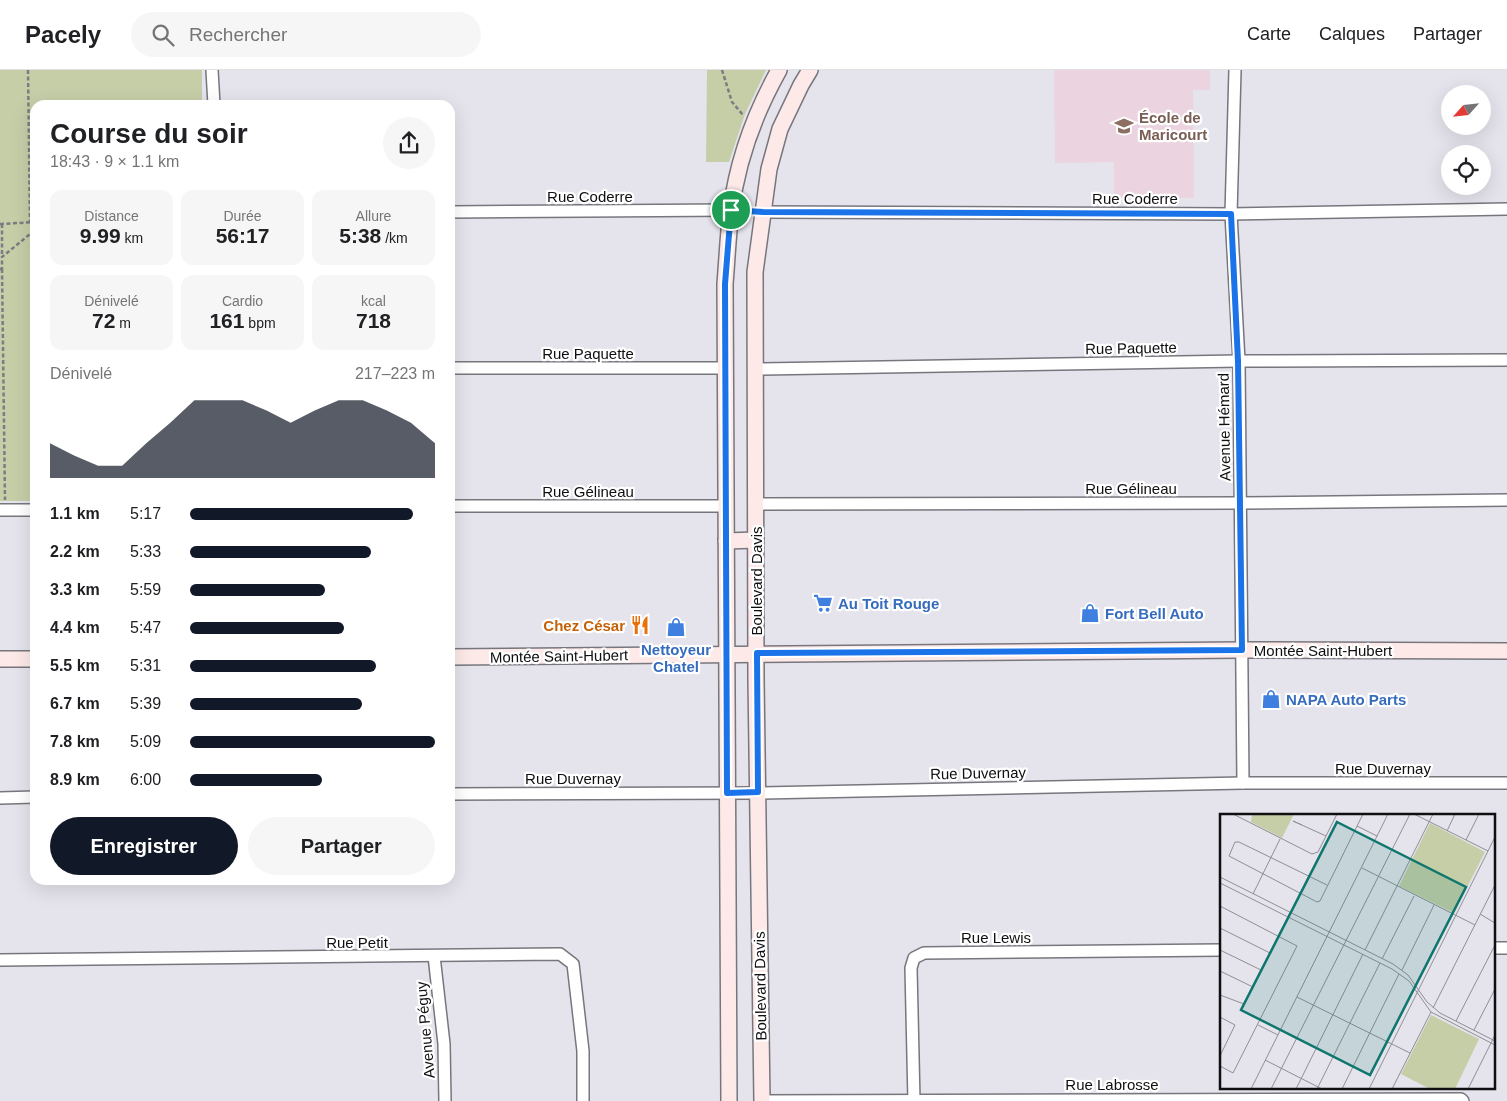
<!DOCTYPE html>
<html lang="fr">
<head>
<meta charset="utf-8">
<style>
  body { margin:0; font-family:Arial,sans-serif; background:#f6f6f6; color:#202124; height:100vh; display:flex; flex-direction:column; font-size:19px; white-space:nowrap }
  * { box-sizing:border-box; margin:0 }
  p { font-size:16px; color:#757577 }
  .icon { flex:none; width:28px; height:28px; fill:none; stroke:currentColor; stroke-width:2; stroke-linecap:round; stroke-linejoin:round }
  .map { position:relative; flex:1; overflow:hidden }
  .panel { position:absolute; left:30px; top:30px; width:425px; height:785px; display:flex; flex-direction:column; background:#fff; border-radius:15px; box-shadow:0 5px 20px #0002 }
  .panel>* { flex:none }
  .needle { width:32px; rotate:243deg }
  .controls { position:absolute; left:1441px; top:15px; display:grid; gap:10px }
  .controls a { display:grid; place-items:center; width:50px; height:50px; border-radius:50%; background:#fff; box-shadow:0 5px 20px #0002; font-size:25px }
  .pin { position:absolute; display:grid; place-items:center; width:42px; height:42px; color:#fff; margin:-21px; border:2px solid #fff; border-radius:50%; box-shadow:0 1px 5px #0007 }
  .round { display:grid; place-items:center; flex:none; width:52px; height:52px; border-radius:26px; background:#f6f6f6 }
  .head { display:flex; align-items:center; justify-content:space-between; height:85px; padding:0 20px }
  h1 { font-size:28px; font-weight:700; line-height:38px }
  .stats { display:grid; grid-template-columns:repeat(3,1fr); gap:8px; height:85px; padding:5px 20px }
  .stats div { display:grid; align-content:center; border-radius:12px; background:#f6f6f6; text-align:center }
  .stats b { font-size:21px; font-weight:700 }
  .stats small { font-size:14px; font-weight:400 }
  .stats p { font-size:14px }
  .chart { height:140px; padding:10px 20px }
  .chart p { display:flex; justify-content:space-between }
  .chart svg { width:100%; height:90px; margin-top:5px; fill:#111827; opacity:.7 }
  .primary-button { display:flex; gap:10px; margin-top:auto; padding:10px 20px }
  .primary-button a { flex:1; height:58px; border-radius:30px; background:#111827; color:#fff; font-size:20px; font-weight:700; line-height:58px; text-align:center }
  .primary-button a+a { background:#f6f6f6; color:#202124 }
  ul { padding:0 20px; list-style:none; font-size:16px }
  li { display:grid; grid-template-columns:80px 60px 1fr; align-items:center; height:38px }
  li i { height:12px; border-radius:6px; background:#111827 }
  header { display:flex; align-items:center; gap:30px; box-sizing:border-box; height:70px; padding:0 25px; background:#fff; border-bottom:1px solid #e0e0e0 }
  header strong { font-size:24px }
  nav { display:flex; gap:28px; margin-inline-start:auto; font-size:18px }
  .search { width:350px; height:45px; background:#f6f6f6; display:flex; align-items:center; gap:12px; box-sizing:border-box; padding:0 18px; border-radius:28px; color:#757577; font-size:19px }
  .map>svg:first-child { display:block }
</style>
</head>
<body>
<header>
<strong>Pacely</strong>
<div class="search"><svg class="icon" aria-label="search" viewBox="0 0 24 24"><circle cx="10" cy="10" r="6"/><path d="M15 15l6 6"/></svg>Rechercher</div>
<nav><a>Carte</a><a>Calques</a><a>Partager</a></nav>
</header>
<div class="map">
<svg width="1507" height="1031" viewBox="0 0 1507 1031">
  <rect width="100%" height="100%" fill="#e5e4ec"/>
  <!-- education -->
  <polygon fill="#ebd4df" points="1054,0 1210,0 1210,20 1193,20 1194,128 1114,128 1114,92 1055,93"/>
  <!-- green -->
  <g fill="#c6cea8">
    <polygon points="0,0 202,0 202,35 35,35 35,431 0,431"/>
    <polygon points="707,0 766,0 745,44 729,92 706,92"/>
  </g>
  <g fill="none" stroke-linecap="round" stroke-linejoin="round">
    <!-- street casing -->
    <g stroke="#77767d" stroke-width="14">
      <g id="street">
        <polyline points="212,0 214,35"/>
        <polyline points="1235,0 1231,144 1239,291 1243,713"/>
        <polyline points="450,142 731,140"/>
        <polyline points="763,142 1231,144 1507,139"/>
        <polyline points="450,298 725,298"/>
        <polyline points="756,299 1239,291 1507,290"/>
        <polyline points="756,434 1240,433 1507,430"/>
        <polyline points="450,436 726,436"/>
        <polyline points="0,440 35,440"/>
        <polyline points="450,724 758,723 1243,713 1507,713"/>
        <polyline points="0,728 35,727"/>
        <polyline points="1493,878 1507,878"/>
        <polyline points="434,886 444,974 445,1031"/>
        <polyline points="0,890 560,884 573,894 583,981 583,1031"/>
        <polyline points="761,1031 1461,1029 1463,1031"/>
        <polyline points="914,1031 911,898 914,888 924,883 1221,880"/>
      </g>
    </g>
    <!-- secondary casing -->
    <g stroke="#77767d" stroke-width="18">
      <g id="secondary">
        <polyline points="726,471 756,470"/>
        <polyline points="450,587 1242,580 1507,581"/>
        <polyline points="0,589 35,589"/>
        <path d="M729,1031L725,214C727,190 728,165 731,141C737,92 755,43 779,0"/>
        <polyline points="762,1031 756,609 755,202 769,99 780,59 801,15 810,0"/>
      </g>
    </g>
    <!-- path -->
    <g stroke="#7d7c82" stroke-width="2.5" stroke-dasharray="4 2.5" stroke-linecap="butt">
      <polyline points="28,0 30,153"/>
      <polyline points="722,0 732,32 743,45"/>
      <polyline points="0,154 35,152"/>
      <polyline points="2,154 2,187"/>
      <polyline points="0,199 2,199 2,187 35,160"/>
      <polyline points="2,199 5,430"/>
    </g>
    <!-- street -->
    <use href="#street" stroke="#fff" stroke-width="11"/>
    <!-- secondary -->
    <use href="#secondary" stroke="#fdeae8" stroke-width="15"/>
  </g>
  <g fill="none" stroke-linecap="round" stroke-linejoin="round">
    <!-- route casing -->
    <g stroke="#fff" stroke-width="10">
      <polygon id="route" points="731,140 763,142 1231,144 1238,291 1242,580 757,583 758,722 727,723 725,214"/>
    </g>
    <!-- route -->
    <use href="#route" stroke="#1a73e8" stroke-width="6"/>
  </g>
  <!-- icons -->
  <defs>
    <g id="school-bare" transform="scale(1.5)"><path d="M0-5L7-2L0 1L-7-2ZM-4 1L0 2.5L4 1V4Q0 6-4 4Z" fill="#8d6e63" stroke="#fff" stroke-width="2.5" paint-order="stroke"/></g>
    <g id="supermarket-bare" transform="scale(1.5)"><path d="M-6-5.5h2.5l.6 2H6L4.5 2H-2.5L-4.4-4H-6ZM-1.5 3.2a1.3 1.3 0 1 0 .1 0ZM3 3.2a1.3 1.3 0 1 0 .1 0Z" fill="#3f7fe0" stroke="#fff" stroke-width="2.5" paint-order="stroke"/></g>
    <g id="shop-bare" transform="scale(1.5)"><path d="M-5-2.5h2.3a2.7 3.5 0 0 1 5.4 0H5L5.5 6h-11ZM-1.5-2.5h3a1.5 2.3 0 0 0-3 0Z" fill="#3f7fe0" stroke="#fff" stroke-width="2.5" paint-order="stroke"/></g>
    <g id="restaurant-bare" transform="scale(1.5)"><path d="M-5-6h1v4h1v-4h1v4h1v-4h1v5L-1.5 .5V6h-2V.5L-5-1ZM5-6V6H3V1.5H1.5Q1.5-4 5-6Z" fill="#e8710a" stroke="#fff" stroke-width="2.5" paint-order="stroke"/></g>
  </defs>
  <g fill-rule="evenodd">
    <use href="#school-bare" x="1124" y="56"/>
    <use href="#supermarket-bare" x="823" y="533"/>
    <use href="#shop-bare" x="1090" y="543"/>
    <use href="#restaurant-bare" x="640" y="555"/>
    <use href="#shop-bare" x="676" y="557"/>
    <use href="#shop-bare" x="1271" y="629"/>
  </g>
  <g text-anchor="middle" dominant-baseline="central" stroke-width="4.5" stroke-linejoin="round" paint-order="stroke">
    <!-- education labels -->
    <g font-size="15" font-weight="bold" fill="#785e54" stroke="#fff" text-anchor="start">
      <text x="1139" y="47">École de<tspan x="1139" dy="17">Maricourt</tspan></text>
    </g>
    <!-- street labels -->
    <g font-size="15" fill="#0f0e11" stroke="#fff">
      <text x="590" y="126">Rue Coderre</text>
      <text x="1135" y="128">Rue Coderre</text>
      <text transform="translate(1131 278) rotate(-1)">Rue Paquette</text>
      <text x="588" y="283">Rue Paquette</text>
      <text transform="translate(1224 357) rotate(-91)">Avenue Hémard</text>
      <text x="1131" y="418">Rue Gélineau</text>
      <text x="588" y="421">Rue Gélineau</text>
      <text transform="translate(756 511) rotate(-90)">Boulevard Davis</text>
      <text x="1323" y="580">Montée Saint-Hubert</text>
      <text transform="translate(559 586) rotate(-1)">Montée Saint-Hubert</text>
      <text x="1383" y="698">Rue Duvernay</text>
      <text transform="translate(978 703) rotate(-1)">Rue Duvernay</text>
      <text x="573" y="708">Rue Duvernay</text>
      <text x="996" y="867">Rue Lewis</text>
      <text x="357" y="872">Rue Petit</text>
      <text transform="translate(760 916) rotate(-91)">Boulevard Davis</text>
      <text transform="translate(425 960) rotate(-95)">Avenue Péguy</text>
      <text x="1112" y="1014">Rue Labrosse</text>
    </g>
    <!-- shop labels -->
    <g font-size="15" font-weight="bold" fill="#366cbe" stroke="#fff" text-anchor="start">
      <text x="838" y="533">Au Toit Rouge</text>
      <text x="1105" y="543">Fort Bell Auto</text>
      <text x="676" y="579" text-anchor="middle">Nettoyeur<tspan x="676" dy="17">Chatel</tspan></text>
      <text x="1286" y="629">NAPA Auto Parts</text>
    </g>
    <!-- food labels -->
    <g font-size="15" font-weight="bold" fill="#c56008" stroke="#fff" text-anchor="end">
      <text x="625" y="555">Chez César</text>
    </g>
  </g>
  <!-- overview -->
  <g transform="translate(1220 744)">
    <rect width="275" height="275" fill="#e5e4ec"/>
    <path d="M32,0H74L62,24L31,8ZM210,9L265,38L234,99L179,72ZM211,201L259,225L235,275H210L181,260Z" fill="#c6cea8"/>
    <path fill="none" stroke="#8f8e94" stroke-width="1" d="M13,0L92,40L98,38L117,0M194,0L268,37M82,11L73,7L106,22M137,12L157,22M227,17L235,0M246,26L259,0M142,54L255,111M0,63L173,150L188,161L207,188L220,199L275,227M0,69L172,155L189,167L211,198L275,231M107,71L19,28H15L9,42L97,88L100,87L143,0M33,80L60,25M0,92L77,132L13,259L0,252M260,100L275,109M0,114L50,139M0,136L41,156M145,136L213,0M162,145L194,82M182,156L214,91M0,157L33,173M0,181L24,190L70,99M77,183L190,239M213,194L275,71M0,203L15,211L0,242M236,207L275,131M38,211L58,221M254,216L275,175M45,246L102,275M31,275L168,0M51,275L190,0M76,275L143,140M97,275L160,149M122,275L179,160M149,275L275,23M172,275L211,198M248,275L275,221"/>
    <path fill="#0f766e" fill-opacity="0.15" stroke="#0f766e" stroke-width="2.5" d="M117,8L246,73L150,261L21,196Z"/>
    <rect width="275" height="275" fill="none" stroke="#0f0e11" stroke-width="2.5"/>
  </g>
</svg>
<div class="controls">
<a><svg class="needle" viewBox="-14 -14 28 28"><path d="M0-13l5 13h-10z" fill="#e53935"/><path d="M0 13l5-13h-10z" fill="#757577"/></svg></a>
<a><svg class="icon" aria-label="locate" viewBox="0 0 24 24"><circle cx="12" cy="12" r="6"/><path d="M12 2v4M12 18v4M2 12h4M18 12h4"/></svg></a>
</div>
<div class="pin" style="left:731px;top:140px;background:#1e9e55"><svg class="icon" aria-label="arrive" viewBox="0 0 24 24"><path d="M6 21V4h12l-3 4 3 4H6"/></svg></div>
<section class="panel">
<div class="head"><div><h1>Course du soir</h1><p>18:43 · 9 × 1.1 km</p></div><a class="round"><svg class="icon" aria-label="share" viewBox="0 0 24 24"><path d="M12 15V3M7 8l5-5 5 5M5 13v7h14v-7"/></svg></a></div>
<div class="stats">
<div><p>Distance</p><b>9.99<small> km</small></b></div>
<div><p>Durée</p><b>56:17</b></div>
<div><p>Allure</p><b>5:38<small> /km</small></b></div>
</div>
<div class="stats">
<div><p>Dénivelé</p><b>72<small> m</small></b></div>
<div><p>Cardio</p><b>161<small> bpm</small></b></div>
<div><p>kcal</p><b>718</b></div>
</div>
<div class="chart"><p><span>Dénivelé</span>217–223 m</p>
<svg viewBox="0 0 160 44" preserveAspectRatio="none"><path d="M0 44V27L10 33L20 38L30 38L40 27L50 17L60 6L70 6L80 6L90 11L100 17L110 11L120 6L130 6L140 11L150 17L160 27V44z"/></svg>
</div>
<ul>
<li><b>1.1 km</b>5:17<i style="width:91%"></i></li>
<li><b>2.2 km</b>5:33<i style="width:74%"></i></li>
<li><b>3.3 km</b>5:59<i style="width:55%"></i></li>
<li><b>4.4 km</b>5:47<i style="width:63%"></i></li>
<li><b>5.5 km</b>5:31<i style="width:76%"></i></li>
<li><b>6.7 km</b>5:39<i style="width:70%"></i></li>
<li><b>7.8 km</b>5:09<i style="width:100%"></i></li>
<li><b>8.9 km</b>6:00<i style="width:54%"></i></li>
</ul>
<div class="primary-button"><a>Enregistrer</a><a>Partager</a></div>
</section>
</div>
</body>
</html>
